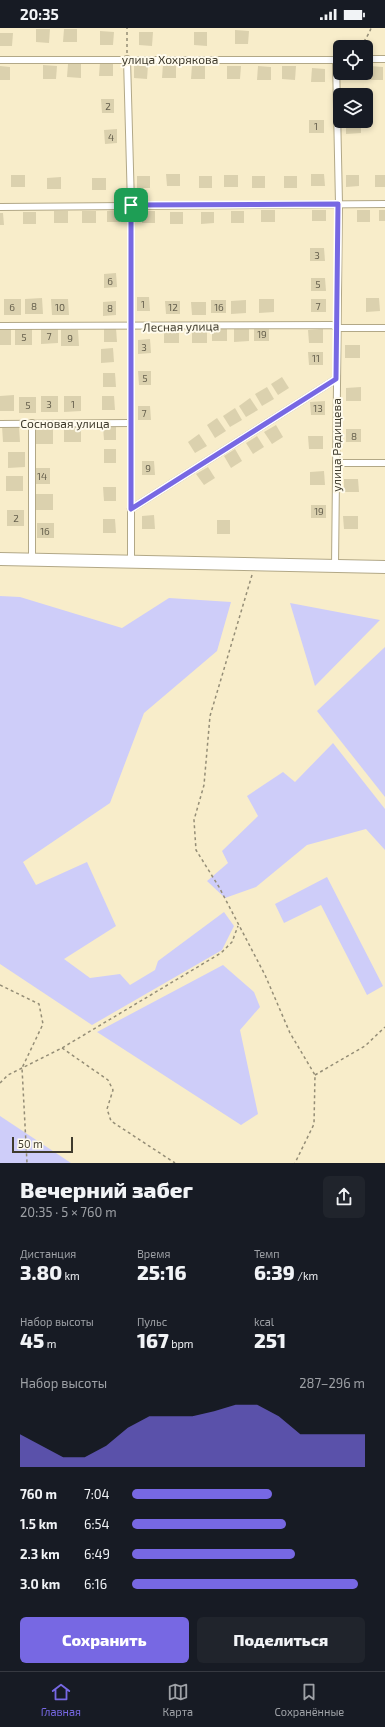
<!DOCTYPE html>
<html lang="ru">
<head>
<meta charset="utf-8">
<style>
  body { margin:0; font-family:"Exo 2",sans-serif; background:#20242c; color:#f1f3f6; height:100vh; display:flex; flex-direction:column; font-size:15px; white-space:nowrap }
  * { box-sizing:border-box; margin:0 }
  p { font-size:13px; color:#9ea1a6 }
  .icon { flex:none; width:22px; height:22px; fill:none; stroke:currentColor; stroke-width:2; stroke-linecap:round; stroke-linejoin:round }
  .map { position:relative; height:1135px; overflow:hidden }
  .sheet { display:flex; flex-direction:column; background:#171b24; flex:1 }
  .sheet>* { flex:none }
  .buttons { position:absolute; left:333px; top:12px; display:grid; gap:8px }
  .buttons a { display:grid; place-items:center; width:40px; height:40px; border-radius:6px; background:#171b24; box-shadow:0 2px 6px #0003; font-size:20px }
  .scale { position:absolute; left:12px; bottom:10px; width:61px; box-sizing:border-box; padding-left:4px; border:2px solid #3f3b2d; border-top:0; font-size:11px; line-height:14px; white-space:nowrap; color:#3f3b2d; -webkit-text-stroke:3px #fffbec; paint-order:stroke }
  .pin { position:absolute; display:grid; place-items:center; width:34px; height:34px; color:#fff; margin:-17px; border-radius:8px; box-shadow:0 2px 6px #0006 }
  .round { display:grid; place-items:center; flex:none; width:42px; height:42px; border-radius:6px; background:#20242c }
  .headline { display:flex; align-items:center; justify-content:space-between; height:68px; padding:0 20px }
  h1 { font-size:22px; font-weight:800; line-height:30px }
  .stats { display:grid; grid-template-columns:repeat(3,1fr); gap:6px; height:68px; padding:4px 20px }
  .stats div { display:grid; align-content:center }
  .stats b { font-size:20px; font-weight:800 }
  .stats small { font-size:11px; font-weight:400 }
  .stats p { font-size:11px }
  .chart { height:112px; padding:8px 20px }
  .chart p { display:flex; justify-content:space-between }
  .chart svg { width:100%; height:72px; margin-top:4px; fill:#7768e3; opacity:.7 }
  .action { display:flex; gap:8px; margin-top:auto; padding:8px 20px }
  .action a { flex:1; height:46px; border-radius:6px; background:#7768e3; color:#fff; font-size:16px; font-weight:800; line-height:46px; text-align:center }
  .action a+a { background:#20242c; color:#f1f3f6 }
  ul { padding:0 20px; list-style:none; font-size:13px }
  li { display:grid; grid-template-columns:64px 48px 1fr; align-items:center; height:30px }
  li i { height:10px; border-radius:5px; background:#7768e3 }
  .status { display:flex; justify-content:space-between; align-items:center; height:28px; padding:0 20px; background:#171b24; direction:ltr }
  .status svg { height:11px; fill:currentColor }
  .tabs { display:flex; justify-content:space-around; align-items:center; height:56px; border-top:1px solid #363941; background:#171b24; font-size:11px; color:#9ea1a6 }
  .tabs a { display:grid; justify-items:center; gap:2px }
  .tabs .current { color:#7768e3 }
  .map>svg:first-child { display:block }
</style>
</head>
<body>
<div class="status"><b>20:35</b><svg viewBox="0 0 49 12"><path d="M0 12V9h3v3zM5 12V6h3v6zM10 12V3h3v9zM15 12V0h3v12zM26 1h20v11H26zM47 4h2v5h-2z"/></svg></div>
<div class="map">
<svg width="385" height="1135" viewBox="0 0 385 1135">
  <rect width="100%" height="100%" fill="#f8edca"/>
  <!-- green -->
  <g fill="#cecdf9">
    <polygon points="0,568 20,569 122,600 169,570 231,574 217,623 144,685 110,775 23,834 36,857 87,834 116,898 64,931 90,950 120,946 130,957 155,942 158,933 224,884 234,898 222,922 92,997 0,936"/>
    <polygon points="290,575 380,592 315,658"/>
    <polygon points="385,619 385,769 317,683"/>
    <polygon points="333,715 385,781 385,822 366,801 307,817 256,859 225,870 207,853 228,835 222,823 258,788 247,768 283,744 295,754"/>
    <polygon points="327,849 383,958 367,967 321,877 284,895 275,876"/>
    <polygon points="223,937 254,964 260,979 240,1002 258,1086 241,1097 97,1004"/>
    <polygon points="0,1088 71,1135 0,1135"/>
  </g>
  <!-- building -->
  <g fill="#dbd1ae">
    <polygon points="36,1 50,1 49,15 36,14"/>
    <polygon points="64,1 77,1 77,14 63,14"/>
    <polygon points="235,2 249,3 248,16 235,16"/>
    <polygon points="100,3 114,4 113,17 100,17"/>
    <polygon points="139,4 153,4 152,18 139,17"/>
    <polygon points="194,4 207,4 207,18 194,17"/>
    <polygon points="0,5 13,5 12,18 0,18"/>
    <polygon points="100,34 113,35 113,48 99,48"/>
    <polygon points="68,36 81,36 81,50 67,49"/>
    <polygon points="163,36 176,37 176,50 162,50"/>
    <polygon points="43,37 57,38 56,51 43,51"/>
    <polygon points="134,37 148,37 147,51 134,50"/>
    <polygon points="192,37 205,38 205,51 191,51"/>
    <polygon points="0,38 10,39 10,52 0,52"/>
    <polygon points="227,38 241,38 240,51 227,51"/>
    <polygon points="258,38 271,39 271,52 257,52"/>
    <polygon points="282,38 296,38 295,52 282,51"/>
    <polygon points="370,38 383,39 383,52 369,52"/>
    <polygon points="312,40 325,41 325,54 311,54"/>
    <polygon points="346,45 359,45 359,52 345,52"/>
    <polygon points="101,71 114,71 114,85 102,85"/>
    <rect x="309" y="92" width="15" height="13"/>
    <polygon points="346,93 361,93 361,105 346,106"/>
    <polygon points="117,101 117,115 105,116 104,102"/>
    <polygon points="166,146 180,146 180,158 167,158"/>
    <polygon points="311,146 324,146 325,158 311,158"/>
    <rect x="11" y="147" width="14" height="12"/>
    <rect x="224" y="147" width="14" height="12"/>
    <polygon points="346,147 359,147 359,158 346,159"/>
    <rect x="375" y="147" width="10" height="12"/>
    <rect x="137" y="148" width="13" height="12"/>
    <rect x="199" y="148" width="13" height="12"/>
    <rect x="252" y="148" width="13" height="12"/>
    <rect x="284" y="148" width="13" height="12"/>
    <polygon points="61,149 61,161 47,161 47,150"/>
    <rect x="92" y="150" width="14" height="12"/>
    <polygon points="120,182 120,194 107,194 107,183"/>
    <rect x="261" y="182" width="14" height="12"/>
    <rect x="312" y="182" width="14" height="11"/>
    <rect x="357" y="182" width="13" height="12"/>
    <rect x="379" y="182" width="6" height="11"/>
    <rect x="54" y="183" width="14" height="12"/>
    <rect x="82" y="183" width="14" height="12"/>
    <rect x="142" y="183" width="13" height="12"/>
    <rect x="231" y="183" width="13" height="12"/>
    <rect x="23" y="184" width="13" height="12"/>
    <rect x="170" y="184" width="13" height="12"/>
    <polygon points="201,184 214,184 214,195 201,196"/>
    <polygon points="0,185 3,185 4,197 0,197"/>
    <polygon points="310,220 324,220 325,233 310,233"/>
    <polygon points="116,245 117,259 104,260 104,246"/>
    <polygon points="311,250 325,250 326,263 311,263"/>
    <polygon points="137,269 149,269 150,283 137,283"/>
    <polygon points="42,270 43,286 25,286 25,271"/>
    <polygon points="366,270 379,270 380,283 366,284"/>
    <rect x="4" y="271" width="17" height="16"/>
    <polygon points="51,271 68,271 69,287 52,287"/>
    <polygon points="259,271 274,271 274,284 259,285"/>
    <rect x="311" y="271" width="15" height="13"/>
    <rect x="211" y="272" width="15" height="13"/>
    <polygon points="246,272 246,285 231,286 231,273"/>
    <polygon points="116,273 116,287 103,288 103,274"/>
    <polygon points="165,273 180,273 180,286 166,286"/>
    <polygon points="191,274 206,274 206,287 192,287"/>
    <polygon points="41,300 58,300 58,315 41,316"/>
    <polygon points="104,300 116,300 117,314 104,314"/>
    <rect x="212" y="300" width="15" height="13"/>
    <polygon points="234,300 249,300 249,313 234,314"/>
    <rect x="254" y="300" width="15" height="13"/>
    <rect x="0" y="301" width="11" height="16"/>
    <polygon points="32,301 32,317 15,317 15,302"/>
    <polygon points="323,301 323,315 309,315 308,302"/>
    <polygon points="61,302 78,302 79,318 61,318"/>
    <rect x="164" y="302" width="15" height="13"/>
    <rect x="192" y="302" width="15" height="13"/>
    <polygon points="150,311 151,325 138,326 138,312"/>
    <rect x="345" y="317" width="15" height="13"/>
    <polygon points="113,320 114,334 101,335 101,321"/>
    <polygon points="308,324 323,324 323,337 309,337"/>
    <polygon points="138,343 151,343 151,357 139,357"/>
    <polygon points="103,345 115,345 116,359 103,359"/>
    <polygon points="282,349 289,360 278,367 271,356"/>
    <polygon points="267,359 274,371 262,378 255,366"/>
    <polygon points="361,359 361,373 346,373 346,360"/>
    <polygon points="14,367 14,383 0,383 0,368"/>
    <rect x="41" y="368" width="17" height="16"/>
    <polygon points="64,368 81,368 81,383 64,384"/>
    <polygon points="102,368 114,368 115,382 102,382"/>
    <rect x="19" y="369" width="17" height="16"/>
    <polygon points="250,370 258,382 246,389 239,378"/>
    <polygon points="325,373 325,387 311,387 310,374"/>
    <polygon points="138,378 150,378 151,392 138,392"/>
    <polygon points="235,380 242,392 230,399 223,388"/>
    <polygon points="217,390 226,403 215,410 207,397"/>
    <polygon points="276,397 283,409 272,416 264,404"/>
    <polygon points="2,398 19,398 20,414 3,414"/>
    <rect x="64" y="398" width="17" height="16"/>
    <polygon points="103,398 116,398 116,412 104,412"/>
    <rect x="36" y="400" width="17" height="16"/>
    <rect x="346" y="401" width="15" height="13"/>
    <polygon points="199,406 207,418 195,425 188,414"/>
    <polygon points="257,408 264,419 253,426 246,415"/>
    <polygon points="308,408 323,408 323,421 309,421"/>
    <rect x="104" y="421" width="12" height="14"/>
    <polygon points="235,421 242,433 231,440 224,428"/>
    <polygon points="8,424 25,424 25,439 8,440"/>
    <polygon points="142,433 154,433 155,447 142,447"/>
    <polygon points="208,439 215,450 204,457 196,446"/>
    <rect x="33" y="440" width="17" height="16"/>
    <polygon points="324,443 325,457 310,457 310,444"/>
    <rect x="6" y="448" width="17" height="15"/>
    <polygon points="344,451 358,451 359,464 344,464"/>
    <polygon points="103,459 116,459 116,473 104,473"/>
    <rect x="36" y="466" width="17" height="16"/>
    <rect x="311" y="477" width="15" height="13"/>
    <rect x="7" y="482" width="17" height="16"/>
    <polygon points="154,487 155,501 142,501 142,488"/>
    <polygon points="343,488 358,488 358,501 344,501"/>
    <polygon points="103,491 115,491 116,505 103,505"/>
    <rect x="217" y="492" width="13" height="14"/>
    <rect x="37" y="495" width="17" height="15"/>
  </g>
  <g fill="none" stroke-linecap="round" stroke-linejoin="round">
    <!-- street casing -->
    <g stroke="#b2a887" stroke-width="8">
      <g id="street">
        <polyline points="127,31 131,177 131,533"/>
        <polyline points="366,31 385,31"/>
        <polyline points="0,32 338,32"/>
        <polyline points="0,179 385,176"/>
        <polyline points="0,298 332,297 338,300 385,300"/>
        <polyline points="32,395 32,531"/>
        <polyline points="0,396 130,395"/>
        <polyline points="336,435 385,435"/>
        <polyline points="131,481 336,351"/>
        <polyline points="335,538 339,176 336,33"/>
      </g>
    </g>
    <!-- highway casing -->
    <g stroke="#b2a887" stroke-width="14">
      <polyline id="highway" points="0,531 385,539"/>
    </g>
    <!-- path -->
    <g stroke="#948d76" stroke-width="1.5" stroke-dasharray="3 3" stroke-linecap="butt">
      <path d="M361,19C364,12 369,7 371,0"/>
      <polyline points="127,25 127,0"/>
      <polyline points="252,547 210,688 204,757 194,792 196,822 219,859 265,947 290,1005 315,1047 314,1096 295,1135"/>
      <polyline points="0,957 39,976 43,996 22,1040 27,1135"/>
      <polyline points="62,1020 108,1052 113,1062 107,1081 111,1093 175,1135"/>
      <polyline points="315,1047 365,1018 385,999"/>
      <polyline points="0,1055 8,1047 62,1020 221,925 232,914 238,898"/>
    </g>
    <!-- street -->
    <use href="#street" stroke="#fff" stroke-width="6"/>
    <!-- highway -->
    <use href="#highway" stroke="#fff" stroke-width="12"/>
  </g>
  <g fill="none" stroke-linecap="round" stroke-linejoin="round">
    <!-- route casing -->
    <g stroke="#fff" stroke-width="8">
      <polygon id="route" points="338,176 336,351 131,481 131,177"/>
    </g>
    <!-- route -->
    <use href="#route" stroke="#7768e3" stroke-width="5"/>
  </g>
  <g text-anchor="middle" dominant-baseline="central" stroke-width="4" stroke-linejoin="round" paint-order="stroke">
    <!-- number labels -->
    <g font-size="10" fill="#66604d">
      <text x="108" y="78">2</text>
      <text x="316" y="98">1</text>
      <text x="111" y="109">4</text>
      <text x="317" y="227">3</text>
      <text x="110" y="253">6</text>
      <text x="318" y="256">5</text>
      <text x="143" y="276">1</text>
      <text x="34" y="278">8</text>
      <text x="318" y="278">7</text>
      <text x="12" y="279">6</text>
      <text x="60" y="279">10</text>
      <text x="173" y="279">12</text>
      <text x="219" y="279">16</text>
      <text x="110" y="280">8</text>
      <text x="262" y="306">19</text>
      <text x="49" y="308">7</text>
      <text x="24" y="309">5</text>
      <text x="70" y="310">9</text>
      <text x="144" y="319">3</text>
      <text x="316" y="330">11</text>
      <text x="145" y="350">5</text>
      <text x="49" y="376">3</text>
      <text x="73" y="376">1</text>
      <text x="28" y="377">5</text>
      <text x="318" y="380">13</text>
      <text x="144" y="385">7</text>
      <text x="354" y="408">8</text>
      <text x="148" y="440">9</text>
      <text x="42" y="448">14</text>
      <text x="319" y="483">19</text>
      <text x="16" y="490">2</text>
      <text x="45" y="503">16</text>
    </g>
    <!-- street labels -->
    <g font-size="12" fill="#3f3b2d" stroke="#fffbec">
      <text x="170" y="31">улица Хохрякова</text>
      <text transform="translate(181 298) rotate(-1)">Лесная улица</text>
      <text x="65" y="395">Сосновая улица</text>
      <text transform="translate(336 417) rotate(-90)">улица Радищева</text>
    </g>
  </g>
</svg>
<div class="buttons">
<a><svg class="icon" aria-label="locate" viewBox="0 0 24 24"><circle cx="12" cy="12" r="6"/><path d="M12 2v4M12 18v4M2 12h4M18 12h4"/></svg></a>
<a><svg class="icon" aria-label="layers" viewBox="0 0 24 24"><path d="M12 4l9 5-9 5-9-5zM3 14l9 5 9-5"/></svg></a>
</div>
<div class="scale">50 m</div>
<div class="pin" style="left:131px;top:177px;background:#1e9e55"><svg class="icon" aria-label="arrive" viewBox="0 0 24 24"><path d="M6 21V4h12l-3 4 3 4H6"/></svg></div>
</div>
<section class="sheet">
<div class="headline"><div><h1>Вечерний забег</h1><p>20:35 · 5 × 760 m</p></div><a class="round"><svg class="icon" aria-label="share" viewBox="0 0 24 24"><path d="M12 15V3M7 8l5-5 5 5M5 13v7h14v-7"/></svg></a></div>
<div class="stats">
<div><p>Дистанция</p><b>3.80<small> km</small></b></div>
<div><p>Время</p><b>25:16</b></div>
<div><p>Темп</p><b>6:39<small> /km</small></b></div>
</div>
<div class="stats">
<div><p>Набор высоты</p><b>45<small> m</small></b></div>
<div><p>Пульс</p><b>167<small> bpm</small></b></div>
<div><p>kcal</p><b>251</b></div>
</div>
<div class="chart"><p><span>Набор высоты</span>287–296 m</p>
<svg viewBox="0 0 160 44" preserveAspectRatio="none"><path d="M0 44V24L10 31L20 38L30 38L40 31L50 20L60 13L70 13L80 13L90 10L100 6L110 6L120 13L130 24L140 24L150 24L160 24V44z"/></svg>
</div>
<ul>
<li><b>760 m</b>7:04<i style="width:60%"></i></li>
<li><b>1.5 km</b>6:54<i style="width:66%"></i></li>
<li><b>2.3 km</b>6:49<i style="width:70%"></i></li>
<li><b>3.0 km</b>6:16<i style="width:97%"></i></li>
</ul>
<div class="action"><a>Сохранить</a><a>Поделиться</a></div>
</section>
<nav class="tabs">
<a class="current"><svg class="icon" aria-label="home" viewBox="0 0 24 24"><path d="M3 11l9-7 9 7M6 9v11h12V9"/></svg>Главная</a>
<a><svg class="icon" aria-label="map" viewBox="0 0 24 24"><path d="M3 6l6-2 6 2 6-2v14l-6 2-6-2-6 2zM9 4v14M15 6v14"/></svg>Карта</a>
<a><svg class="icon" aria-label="saved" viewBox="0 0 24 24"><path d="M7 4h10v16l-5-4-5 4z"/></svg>Сохранённые</a>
</nav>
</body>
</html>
